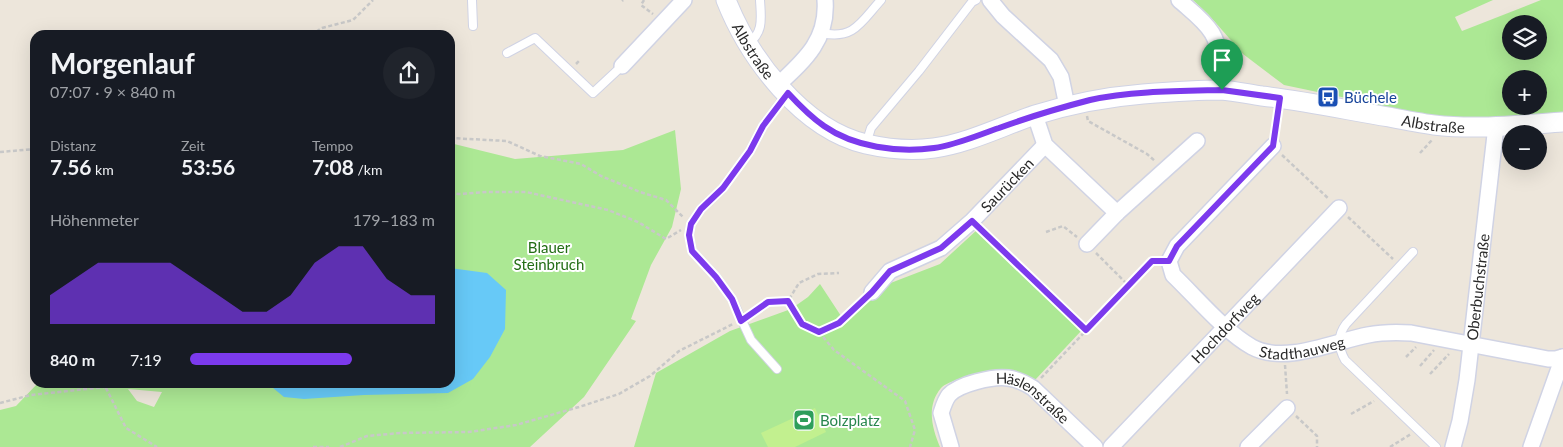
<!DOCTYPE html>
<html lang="de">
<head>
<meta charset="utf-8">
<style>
  body { margin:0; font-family:Lato,sans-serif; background:#20242c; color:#f1f3f6; height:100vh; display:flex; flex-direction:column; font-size:19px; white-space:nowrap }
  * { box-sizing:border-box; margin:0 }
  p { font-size:16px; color:#9ea1a6 }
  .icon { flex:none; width:28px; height:28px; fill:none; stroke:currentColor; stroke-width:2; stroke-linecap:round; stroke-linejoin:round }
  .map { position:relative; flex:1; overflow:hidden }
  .details { position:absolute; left:30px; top:30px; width:425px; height:358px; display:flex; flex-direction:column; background:#171b24; border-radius:15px; box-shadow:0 5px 20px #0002 }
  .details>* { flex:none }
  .buttons { position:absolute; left:1502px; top:15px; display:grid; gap:10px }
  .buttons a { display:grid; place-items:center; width:45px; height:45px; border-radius:50%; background:#171b24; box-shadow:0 5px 20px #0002; font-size:25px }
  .pin { position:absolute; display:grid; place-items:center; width:42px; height:42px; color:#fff; margin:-51px -21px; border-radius:50% 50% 50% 0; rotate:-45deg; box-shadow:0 0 5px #0007 }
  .pin .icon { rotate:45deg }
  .round { display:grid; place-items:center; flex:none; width:52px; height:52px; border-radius:26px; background:#20242c }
  .overview { display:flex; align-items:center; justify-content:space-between; height:85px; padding:0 20px }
  h1 { font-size:28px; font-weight:700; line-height:38px }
  .metrics { display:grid; grid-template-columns:repeat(3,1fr); gap:8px; height:85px; padding:5px 20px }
  .metrics div { display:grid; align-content:center }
  .metrics b { font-size:21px; font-weight:700 }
  .metrics small { font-size:14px; font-weight:400 }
  .metrics p { font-size:14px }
  .chart { height:140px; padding:10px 20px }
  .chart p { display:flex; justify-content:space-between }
  .chart svg { width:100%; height:90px; margin-top:5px; fill:#7c3aed; opacity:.7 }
  ul { padding:0 20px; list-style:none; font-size:16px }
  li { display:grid; grid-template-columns:80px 60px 1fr; align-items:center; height:38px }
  li i { height:12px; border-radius:6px; background:#7c3aed }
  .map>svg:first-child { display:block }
</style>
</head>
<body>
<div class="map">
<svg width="1563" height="447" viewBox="0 0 1563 447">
  <rect width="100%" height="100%" fill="#ede6db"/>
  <!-- green -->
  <g fill="#ace894" fill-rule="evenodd">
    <path d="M1193,0H1493L1455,17L1462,31L1541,0H1563V112L1499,118L1437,117L1284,85L1243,54L1208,14ZM1511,24H1539V51H1511ZM1511,79H1539V106H1511Z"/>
    <path d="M675,130L681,189L672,227L651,265L631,319L636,321L584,397L530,447H0V410L16,406L38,383L450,382V143L515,159L623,150ZM128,389L162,392L154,407L137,401Z"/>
    <path d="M978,229L1082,330L1035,380C1024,375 1002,371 989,372C980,372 947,381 941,388C926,406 932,428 940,447H634L656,373L730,331L791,309L808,297L820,284L843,319L888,284L940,264Z"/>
  </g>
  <!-- pitch -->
  <polygon fill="#c2f08f" points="815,408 826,432 795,447 768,447 761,433"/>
  <!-- water -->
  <polygon fill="#67c9f7" points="450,268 487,273 506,290 505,329 490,357 473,379 448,393 364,395 304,399 284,397 267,383 450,382"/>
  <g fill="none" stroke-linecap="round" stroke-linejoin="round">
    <!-- service casing -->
    <g stroke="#d0d3e4" stroke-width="10">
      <g id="service">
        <polyline points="472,0 473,26"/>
        <path d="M822,33C854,40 861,22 881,0"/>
        <path d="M748,44C764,32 761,18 760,0"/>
        <polyline points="507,53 535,38 593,93 622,66"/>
        <polyline points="866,144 871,128 919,71 972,2 976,0"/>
        <path d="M1413,252L1346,324C1337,336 1338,347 1345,360L1436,447"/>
        <polyline points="777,369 751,340 732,299 716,277 692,251 689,235 691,224 701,209 723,188 750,151 763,126 786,95"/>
      </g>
    </g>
    <!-- minor casing -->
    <g stroke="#d0d3e4" stroke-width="18">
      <g id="minor">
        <polyline points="990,0 1003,16 1051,60 1061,77 1067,106"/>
        <path d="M1179,0C1190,10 1204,20 1212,33C1221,48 1223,73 1222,90"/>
        <polyline points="622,66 684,0"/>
        <path d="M779,84C806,59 828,39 825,0"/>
        <polyline points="1035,115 1045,145 1117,213"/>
        <path id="s1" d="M1273,146L1177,246L1169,261L1173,275C1196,297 1225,332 1252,347C1285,365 1335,341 1368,335C1383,332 1396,332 1411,333L1548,359H1556L1563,357"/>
        <polyline points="1087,244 1117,213 1197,141"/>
        <path id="s2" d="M872,292L890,271L941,248L972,221L1045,145"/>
        <path id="s3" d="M951,447L941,413C943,407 945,400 949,395C959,384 993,376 1008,378C1017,379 1025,383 1033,388L1095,447"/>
        <path id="s4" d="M1111,447L1339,208"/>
        <polyline points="1248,447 1287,408"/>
        <path id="s5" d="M1453,447L1460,421L1467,380L1496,126"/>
        <polyline points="1531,447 1563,357"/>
      </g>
    </g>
    <!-- tertiary casing -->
    <g stroke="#d0d3e4" stroke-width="21">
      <g id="tertiary">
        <path id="s6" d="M726,0C749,58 802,129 866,144C888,149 912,151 934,148C969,143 1002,126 1035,115C1070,104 1106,97 1143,94C1169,92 1195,90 1221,90C1235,91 1248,94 1262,96C1305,101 1347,110 1389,117C1404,120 1419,123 1434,125C1477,130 1521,125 1563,122"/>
      </g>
    </g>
    <!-- path -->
    <g stroke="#c8c8c8" stroke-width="2.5" stroke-dasharray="4 2.5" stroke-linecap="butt">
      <polyline points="644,0 641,5 653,14"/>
      <polyline points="622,1 623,0"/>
      <polyline points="311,35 322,28 353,20 373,0"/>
      <polyline points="576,64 580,60"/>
      <polyline points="1087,116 1088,121 1147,154 1155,161"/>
      <polyline points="1275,133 1279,112"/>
      <polyline points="450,138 507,141 540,156 581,164 601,176 640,192 666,200 684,218"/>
      <polyline points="0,152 35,149"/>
      <polyline points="1507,152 1511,146"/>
      <polyline points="1420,153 1432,140"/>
      <polyline points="1282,155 1329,199"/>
      <polyline points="450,193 459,194 487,192 526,192 608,210 638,222 666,239 681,230"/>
      <polyline points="1348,217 1393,259"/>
      <polyline points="980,229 1086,330"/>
      <polyline points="1046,232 1063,226 1077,237"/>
      <polyline points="1096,253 1129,286"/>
      <polyline points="788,301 802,324 819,332 839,323 863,300"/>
      <polyline points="749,315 768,302 788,301 799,283 818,274 839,273"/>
      <polyline points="819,332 834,350 905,401 915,430 910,447"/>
      <polyline points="1406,357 1416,347"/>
      <polyline points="1285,365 1287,394"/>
      <polyline points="1420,366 1434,350"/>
      <polyline points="1430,374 1449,354"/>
      <polyline points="1041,378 1152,261 1157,261"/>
      <polyline points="103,382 126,428 157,447"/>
      <polyline points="0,403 31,395 105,387"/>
      <polyline points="1351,414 1374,401"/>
      <polyline points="1296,416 1317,436 1317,447"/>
      <polyline points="313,447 329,447"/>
      <polyline points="340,447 367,436 400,433 469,432 516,425 579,407 619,394 650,376 679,351 733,324"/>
      <polyline points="1390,447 1411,434"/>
    </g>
    <!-- service -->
    <use href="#service" stroke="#fff" stroke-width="8"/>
    <!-- minor -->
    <use href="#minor" stroke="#fff" stroke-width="15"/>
    <!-- tertiary -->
    <use href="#tertiary" stroke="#fff" stroke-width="19"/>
  </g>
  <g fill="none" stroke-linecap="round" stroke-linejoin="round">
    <!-- route casing -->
    <g stroke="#fff" stroke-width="10">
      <path id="route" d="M1222,90L1280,98L1273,146L1177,246L1169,261H1152L1086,330L972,221L941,248L890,271L872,292L839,323L819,332L802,324L788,301L768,302L741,321L732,299L716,277L692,251L689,235L691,224L701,209L723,188L750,151L763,126L788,93C799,105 811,117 824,126C854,147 898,153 934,148C956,145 978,135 999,128C1029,117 1059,108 1090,100C1130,91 1181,91 1222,90Z"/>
    </g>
    <!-- route -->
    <use href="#route" stroke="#7c3aed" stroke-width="6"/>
  </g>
  <!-- icons -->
  <defs>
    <g id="bus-square" transform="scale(1.125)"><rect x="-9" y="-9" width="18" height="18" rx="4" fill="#1a4fb4" stroke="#fff"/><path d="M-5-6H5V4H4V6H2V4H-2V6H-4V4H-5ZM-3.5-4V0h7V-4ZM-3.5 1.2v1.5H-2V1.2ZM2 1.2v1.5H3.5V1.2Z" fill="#fff"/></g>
    <g id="stadium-square" transform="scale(1.125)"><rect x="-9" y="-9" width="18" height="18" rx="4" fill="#2e9e5b" stroke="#fff"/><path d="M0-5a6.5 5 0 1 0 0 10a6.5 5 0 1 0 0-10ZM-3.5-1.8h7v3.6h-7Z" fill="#fff"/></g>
  </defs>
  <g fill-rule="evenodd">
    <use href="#bus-square" x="1328" y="97"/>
    <use href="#stadium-square" x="804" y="420"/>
  </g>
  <g text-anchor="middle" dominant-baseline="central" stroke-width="4" stroke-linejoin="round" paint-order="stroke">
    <!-- street labels -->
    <g font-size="15" fill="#2a2a2a" stroke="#fff">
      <text stroke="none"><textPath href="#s6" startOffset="58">Albstraße</textPath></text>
      <text stroke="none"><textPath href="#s6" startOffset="786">Albstraße</textPath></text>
      <text stroke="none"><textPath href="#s2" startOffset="175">Saurücken</textPath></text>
      <text stroke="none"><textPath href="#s5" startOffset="162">Oberbuchstraße</textPath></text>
      <text stroke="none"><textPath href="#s4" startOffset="165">Hochdorfweg</textPath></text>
      <text stroke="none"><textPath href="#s1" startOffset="329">Stadthauweg</textPath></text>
      <text stroke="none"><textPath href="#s3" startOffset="149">Häslenstraße</textPath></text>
    </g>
    <!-- transit labels -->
    <g font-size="15" fill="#164399" stroke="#fff" text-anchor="start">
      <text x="1344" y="97">Büchele</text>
    </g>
    <!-- park labels -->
    <g font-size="15" fill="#236d15" stroke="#fff">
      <text x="549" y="247">Blauer<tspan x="549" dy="17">Steinbruch</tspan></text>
    </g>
    <!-- leisure labels -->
    <g font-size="15" fill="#27864d" stroke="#fff" text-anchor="start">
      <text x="820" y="420">Bolzplatz</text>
    </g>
  </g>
</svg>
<div class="buttons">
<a><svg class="icon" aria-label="layers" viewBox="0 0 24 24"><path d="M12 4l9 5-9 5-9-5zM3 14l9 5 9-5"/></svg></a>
<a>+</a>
<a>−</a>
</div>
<div class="pin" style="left:1222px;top:90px;background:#1e9e55"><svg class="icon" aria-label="arrive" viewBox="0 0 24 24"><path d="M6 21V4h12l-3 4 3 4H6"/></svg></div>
<section class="details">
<div class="overview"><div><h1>Morgenlauf</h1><p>07:07 · 9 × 840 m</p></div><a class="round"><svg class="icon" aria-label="share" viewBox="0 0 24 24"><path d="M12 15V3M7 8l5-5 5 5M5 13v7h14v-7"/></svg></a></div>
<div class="metrics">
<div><p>Distanz</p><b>7.56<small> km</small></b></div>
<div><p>Zeit</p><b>53:56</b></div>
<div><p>Tempo</p><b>7:08<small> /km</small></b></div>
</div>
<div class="chart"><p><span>Höhenmeter</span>179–183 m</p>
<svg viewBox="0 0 160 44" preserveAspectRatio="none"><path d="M0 44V30L10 22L20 14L30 14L40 14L50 14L60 22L70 30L80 38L90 38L100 30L110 14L120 6L130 6L140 22L150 30L160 30V44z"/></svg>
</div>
<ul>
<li><b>840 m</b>7:19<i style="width:66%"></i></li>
</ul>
</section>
</div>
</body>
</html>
